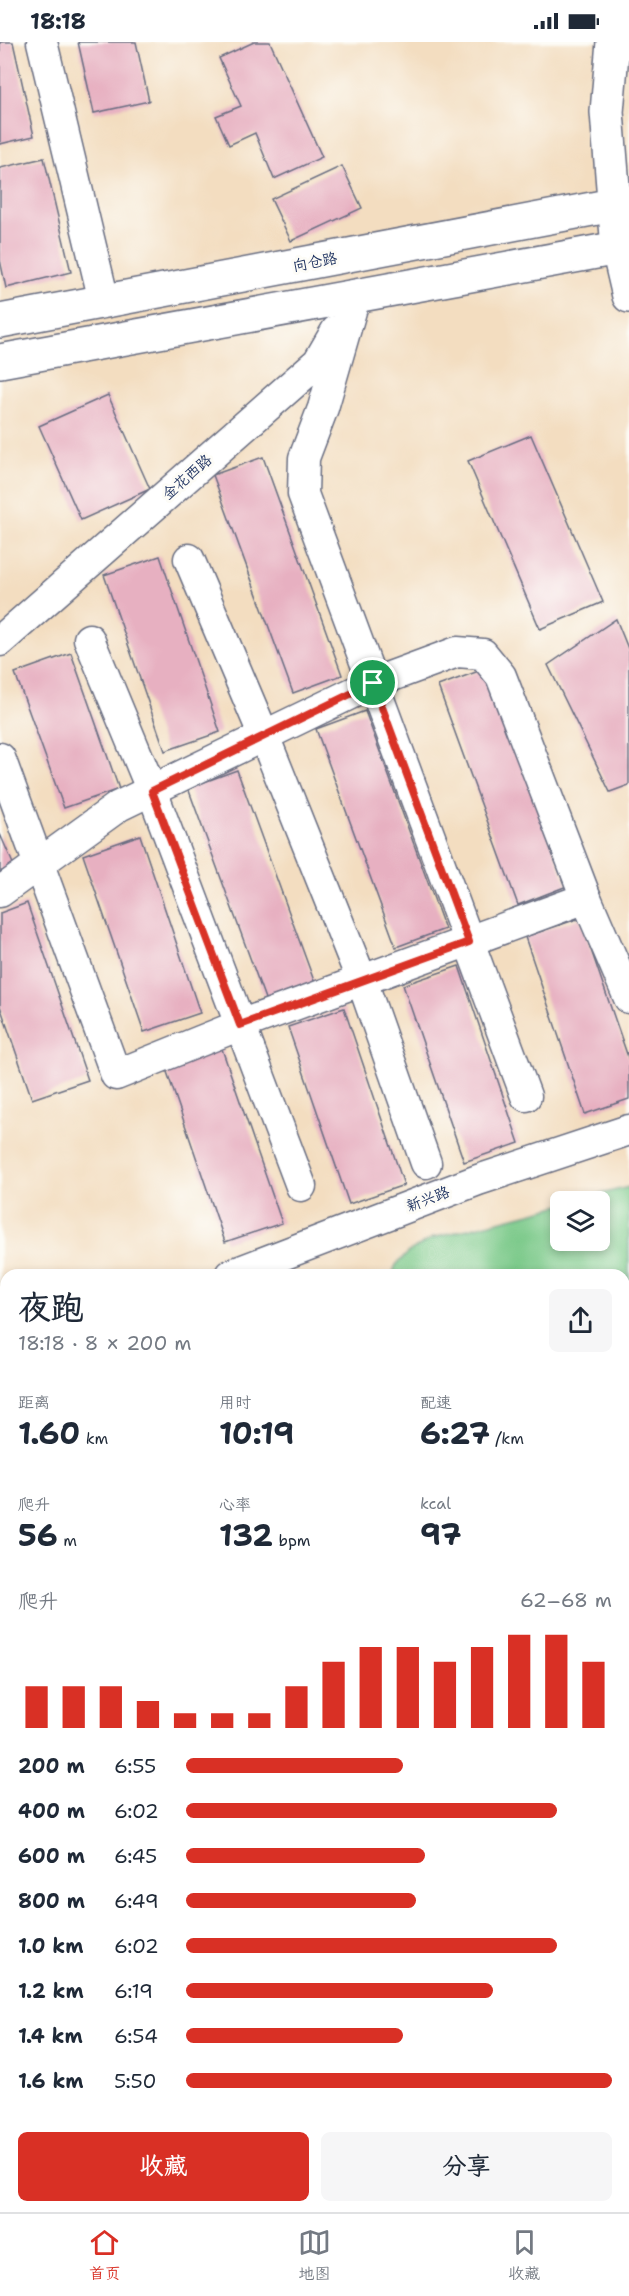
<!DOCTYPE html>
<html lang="zh">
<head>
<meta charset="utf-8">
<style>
  body { margin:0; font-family:"Shantell Sans","LXGW WenKai TC",sans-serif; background:#f6f6f7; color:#1f2937; height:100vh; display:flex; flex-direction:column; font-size:22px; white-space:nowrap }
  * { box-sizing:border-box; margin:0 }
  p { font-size:20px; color:#747a83 }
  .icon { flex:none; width:33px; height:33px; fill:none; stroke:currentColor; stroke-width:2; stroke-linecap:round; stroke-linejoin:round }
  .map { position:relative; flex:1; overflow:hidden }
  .sheet { position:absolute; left:0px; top:1227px; width:630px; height:944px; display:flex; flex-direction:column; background:#fff; border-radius:18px 18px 0 0; box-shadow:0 3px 9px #0003 }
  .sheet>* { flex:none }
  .fabs { position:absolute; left:550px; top:1149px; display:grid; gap:12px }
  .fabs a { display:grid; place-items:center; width:60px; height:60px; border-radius:9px; background:#fff; box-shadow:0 3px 9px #0003; font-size:30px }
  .pin { position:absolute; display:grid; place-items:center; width:51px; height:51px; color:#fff; margin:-26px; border:3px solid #fff; border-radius:50%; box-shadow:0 2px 6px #0007 }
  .round { display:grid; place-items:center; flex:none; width:63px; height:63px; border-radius:9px; background:#f6f6f7 }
  .summary { display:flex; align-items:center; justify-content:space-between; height:102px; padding:0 18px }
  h1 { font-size:33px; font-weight:700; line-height:45px }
  .figures { display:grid; grid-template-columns:repeat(3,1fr); gap:9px; height:102px; padding:6px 18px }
  .figures div { display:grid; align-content:center }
  .figures b { font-size:30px; font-weight:700 }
  .figures small { font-size:16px; font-weight:400 }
  .figures p { font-size:16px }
  .chart { height:168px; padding:12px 18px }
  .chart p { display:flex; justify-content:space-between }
  .chart svg { width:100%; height:108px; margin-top:6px; stroke:#d93025; stroke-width:6 }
  .cta { display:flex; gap:12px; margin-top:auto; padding:12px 18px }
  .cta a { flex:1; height:69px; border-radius:9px; background:#d93025; color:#fff; font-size:24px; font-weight:700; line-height:69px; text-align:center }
  .cta a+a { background:#f6f6f7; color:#1f2937 }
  ul { padding:0 18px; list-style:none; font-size:20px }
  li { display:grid; grid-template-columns:96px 72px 1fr; align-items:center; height:45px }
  li i { height:15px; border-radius:8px; background:#d93025 }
  .status { display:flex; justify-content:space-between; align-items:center; height:42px; padding:0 30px; background:#fff; direction:ltr }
  .status svg { height:16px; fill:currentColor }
  .menu { display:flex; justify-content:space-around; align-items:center; height:84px; border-top:2px solid #e0e1e3; background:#fff; font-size:16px; color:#747a83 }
  .menu a { display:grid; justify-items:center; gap:3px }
  .menu .active { color:#d93025 }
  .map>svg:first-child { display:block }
</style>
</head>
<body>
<div class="status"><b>18:18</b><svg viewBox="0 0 49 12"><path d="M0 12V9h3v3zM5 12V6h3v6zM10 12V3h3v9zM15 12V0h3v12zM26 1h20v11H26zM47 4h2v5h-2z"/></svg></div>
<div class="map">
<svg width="629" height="2170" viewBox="0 0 629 2170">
  <rect width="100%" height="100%" fill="#fdfcf7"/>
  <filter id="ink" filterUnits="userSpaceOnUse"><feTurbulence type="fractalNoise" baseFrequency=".0167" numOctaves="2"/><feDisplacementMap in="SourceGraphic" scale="12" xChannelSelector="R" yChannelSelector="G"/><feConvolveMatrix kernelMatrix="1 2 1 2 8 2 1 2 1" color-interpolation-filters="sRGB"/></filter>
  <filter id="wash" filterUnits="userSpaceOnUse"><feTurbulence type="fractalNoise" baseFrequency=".008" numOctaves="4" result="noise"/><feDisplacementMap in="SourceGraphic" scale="24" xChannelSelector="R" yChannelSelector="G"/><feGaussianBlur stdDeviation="1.35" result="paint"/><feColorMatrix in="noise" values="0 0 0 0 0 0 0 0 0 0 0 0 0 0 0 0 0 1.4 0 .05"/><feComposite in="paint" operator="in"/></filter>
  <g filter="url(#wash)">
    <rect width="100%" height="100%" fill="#f3ddc0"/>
    <!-- green -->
    <g fill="#7ac989" stroke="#4a7c74" stroke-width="1.5">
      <polygon points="629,1145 629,1318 624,1319 624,1233 392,1233 396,1223 411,1208 433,1196 561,1163 561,1198 600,1198 600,1160 573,1159"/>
      <rect x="624" y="1733" width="5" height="331"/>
      <polygon points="6,1801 6,2130 0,2131 0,1802"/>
    </g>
    <!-- water -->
    <polygon fill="#75bfee" stroke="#4877a6" stroke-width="1.5" points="624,2093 629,2093 629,2170 0,2170 0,2154 6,2153 6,2164 624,2164"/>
    <g id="blocks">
      <!-- building -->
      <g fill="#e7b0c1">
        <polygon points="0,0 13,0 34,94 0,102"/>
        <polygon points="78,0 136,0 149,59 94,71"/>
        <polygon points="254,0 270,0 322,115 274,137 255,91 229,103 216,74 241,64 219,16"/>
        <polygon points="44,116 71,230 6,246 0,218 0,126"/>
        <polygon points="342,124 362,166 291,199 271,157"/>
        <polygon points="108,353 150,447 81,478 39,384"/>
        <polygon points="531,393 603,560 540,587 468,419"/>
        <polygon points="263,415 342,633 293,651 213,433"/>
        <polygon points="160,514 220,690 165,709 104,533"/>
        <polygon points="616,577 629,609 629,743 610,750 548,623"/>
        <polygon points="71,611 119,747 64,766 15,631"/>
        <polygon points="487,626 567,844 518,863 438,644"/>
        <polygon points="365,669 445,887 396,905 316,687"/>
        <polygon points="237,728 317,947 268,965 188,746"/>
        <polygon points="0,792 14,824 0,830"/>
        <polygon points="140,793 200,971 144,990 83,813"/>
        <polygon points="27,861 88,1038 32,1057 0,964 0,871"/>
        <polygon points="580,876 629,1018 629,1057 585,1072 525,895"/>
        <polygon points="459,924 519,1101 464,1120 403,943"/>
        <polygon points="344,966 404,1143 349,1162 288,985"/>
        <polygon points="221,1004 282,1181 225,1200 165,1024"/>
      </g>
    </g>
  </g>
  <g filter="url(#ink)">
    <use href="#blocks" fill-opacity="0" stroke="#676c80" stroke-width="1.5"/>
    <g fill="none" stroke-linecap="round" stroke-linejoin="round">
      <!-- service casing -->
      <g stroke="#676c80" stroke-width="18">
        <polyline id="service" points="624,1344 629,1343"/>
      </g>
      <!-- pedestrian casing -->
      <g stroke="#676c80" stroke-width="26">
        <g id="pedestrian">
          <polyline points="624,1852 629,1851"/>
          <polyline points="0,1920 6,1919"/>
        </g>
      </g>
      <!-- minor casing -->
      <g stroke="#676c80" stroke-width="33">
        <g id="minor">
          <polyline points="42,0 104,259"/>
          <polyline points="355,255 323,366 304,416 303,452 526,1054"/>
          <polyline points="189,517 264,694 362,939 426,1121"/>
          <polyline points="89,597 152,749 301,1144"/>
          <polyline points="0,599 318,320 336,289"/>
          <polyline points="0,716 116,1033 240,983 586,856"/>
          <polyline points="0,850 119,764 373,641 457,610 483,612 501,634 586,856 629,956"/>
          <polyline points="230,1233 478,1138 629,1088"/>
        </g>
      </g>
      <!-- tertiary casing -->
      <g stroke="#676c80" stroke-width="36">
        <g id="tertiary">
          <polyline points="0,279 629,160"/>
          <polyline points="0,319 629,204"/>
          <polyline points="624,1693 629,1692"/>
          <polyline points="0,1760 6,1760"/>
        </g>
      </g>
      <!-- secondary casing -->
      <g stroke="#676c80" stroke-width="36">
        <polyline id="secondary" points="613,0 607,70 618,207 629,254"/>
      </g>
      <!-- service -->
      <use href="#service" stroke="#fff" stroke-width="15"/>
      <!-- pedestrian -->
      <use href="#pedestrian" stroke="#fff" stroke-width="22"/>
      <!-- minor -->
      <use href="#minor" stroke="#fff" stroke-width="30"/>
      <!-- tertiary -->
      <use href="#tertiary" stroke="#fff" stroke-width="33"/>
      <!-- secondary -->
      <use href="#secondary" stroke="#fff" stroke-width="33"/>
    </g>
  </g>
  <g fill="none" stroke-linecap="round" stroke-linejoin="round" filter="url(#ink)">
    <!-- route casing -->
    <g stroke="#fff" stroke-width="12">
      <polygon id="route" points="373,641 469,900 240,983 152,749"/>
    </g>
    <!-- route -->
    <use href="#route" stroke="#d93025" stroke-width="8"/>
  </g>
  <g text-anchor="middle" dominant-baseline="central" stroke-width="6" stroke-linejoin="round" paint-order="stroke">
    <!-- street labels -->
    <g font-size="15" fill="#1b2f5e" stroke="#fdfcf7">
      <text transform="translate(315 220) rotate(-11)">向仓路</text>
      <text transform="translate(187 435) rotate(-41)">金花西路</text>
      <text transform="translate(428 1157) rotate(-21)">新兴路</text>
    </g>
  </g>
</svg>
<div class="fabs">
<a><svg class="icon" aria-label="layers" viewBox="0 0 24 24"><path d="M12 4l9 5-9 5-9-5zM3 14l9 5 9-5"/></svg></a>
</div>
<div class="pin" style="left:373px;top:641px;background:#1e9e55"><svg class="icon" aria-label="arrive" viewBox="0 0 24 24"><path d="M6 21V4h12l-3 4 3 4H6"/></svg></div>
<section class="sheet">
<div class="summary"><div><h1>夜跑</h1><p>18:18 · 8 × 200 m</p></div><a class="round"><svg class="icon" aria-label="share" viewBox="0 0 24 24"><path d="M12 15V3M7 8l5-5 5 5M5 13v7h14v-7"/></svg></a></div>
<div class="figures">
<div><p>距离</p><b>1.60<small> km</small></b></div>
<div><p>用时</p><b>10:19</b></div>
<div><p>配速</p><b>6:27<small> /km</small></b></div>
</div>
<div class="figures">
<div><p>爬升</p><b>56<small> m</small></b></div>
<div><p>心率</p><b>132<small> bpm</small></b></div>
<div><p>kcal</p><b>97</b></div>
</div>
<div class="chart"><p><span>爬升</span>62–68 m</p>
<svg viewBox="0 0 160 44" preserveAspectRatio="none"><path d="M5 44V27M15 44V27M25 44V27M35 44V33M45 44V38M55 44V38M65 44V38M75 44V27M85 44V17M95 44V11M105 44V11M115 44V17M125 44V11M135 44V6M145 44V6M155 44V17"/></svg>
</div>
<ul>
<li><b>200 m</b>6:55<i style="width:51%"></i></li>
<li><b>400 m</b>6:02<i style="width:87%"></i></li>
<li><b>600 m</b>6:45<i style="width:56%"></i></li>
<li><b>800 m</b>6:49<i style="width:54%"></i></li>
<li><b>1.0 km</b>6:02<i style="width:87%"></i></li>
<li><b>1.2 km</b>6:19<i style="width:72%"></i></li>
<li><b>1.4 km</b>6:54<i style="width:51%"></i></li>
<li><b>1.6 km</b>5:50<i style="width:100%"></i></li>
</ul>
<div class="cta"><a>收藏</a><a>分享</a></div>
</section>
</div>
<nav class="menu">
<a class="active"><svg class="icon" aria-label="home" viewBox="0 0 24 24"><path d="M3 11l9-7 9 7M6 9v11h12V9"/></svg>首页</a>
<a><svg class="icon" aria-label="map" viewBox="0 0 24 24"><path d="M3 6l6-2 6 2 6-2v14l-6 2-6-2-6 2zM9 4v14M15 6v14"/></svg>地图</a>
<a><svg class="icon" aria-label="saved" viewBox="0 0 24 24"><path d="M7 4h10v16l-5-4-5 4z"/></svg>收藏</a>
</nav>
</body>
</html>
